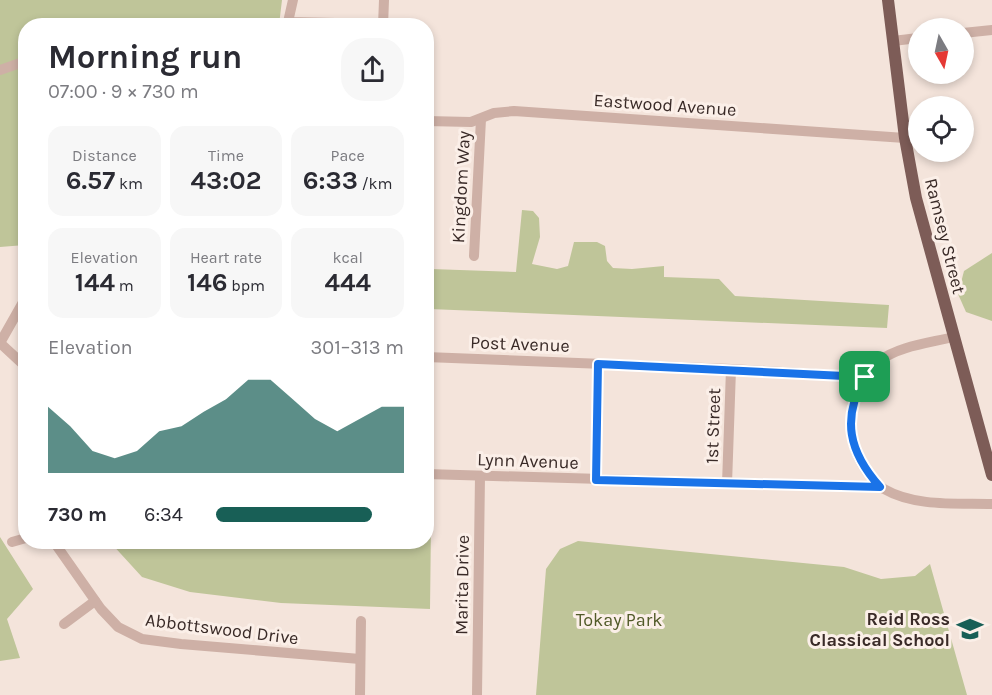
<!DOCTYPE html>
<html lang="en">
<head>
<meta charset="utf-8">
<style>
  body { margin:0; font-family:Karla,sans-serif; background:#f7f7f7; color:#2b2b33; height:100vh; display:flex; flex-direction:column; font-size:22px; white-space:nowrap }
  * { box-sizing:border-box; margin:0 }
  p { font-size:20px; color:#7c7c81 }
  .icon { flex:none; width:33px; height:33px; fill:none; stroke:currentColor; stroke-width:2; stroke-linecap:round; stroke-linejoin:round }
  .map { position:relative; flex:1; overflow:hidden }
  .details { position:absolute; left:18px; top:18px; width:416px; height:531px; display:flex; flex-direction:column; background:#fff; border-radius:24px; box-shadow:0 3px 9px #0003 }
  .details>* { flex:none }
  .needle { width:39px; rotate:171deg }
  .controls { position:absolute; left:908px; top:18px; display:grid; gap:12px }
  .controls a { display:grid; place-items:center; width:66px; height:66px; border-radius:50%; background:#fff; box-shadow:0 3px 9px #0003; font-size:30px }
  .pin { position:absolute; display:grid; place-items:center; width:51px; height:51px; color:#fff; margin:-26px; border-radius:12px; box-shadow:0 3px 9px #0006 }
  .round { display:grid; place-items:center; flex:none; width:63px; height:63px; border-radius:24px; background:#f7f7f7 }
  .overview { display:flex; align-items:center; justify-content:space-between; height:102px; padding:0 30px }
  h1 { font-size:33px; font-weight:700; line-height:45px }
  .metrics { display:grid; grid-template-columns:repeat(3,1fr); gap:9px; height:102px; padding:6px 30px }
  .metrics div { display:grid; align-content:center; border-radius:15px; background:#f7f7f7; text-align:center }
  .metrics b { font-size:26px; font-weight:700 }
  .metrics small { font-size:16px; font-weight:400 }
  .metrics p { font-size:16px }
  .chart { height:168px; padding:12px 30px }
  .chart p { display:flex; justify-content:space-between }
  .chart svg { width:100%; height:108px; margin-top:6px; fill:#185f56; opacity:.7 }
  ul { padding:0 30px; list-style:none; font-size:20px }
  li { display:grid; grid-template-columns:96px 72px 1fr; align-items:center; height:45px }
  li i { height:15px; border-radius:8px; background:#185f56 }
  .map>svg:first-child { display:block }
</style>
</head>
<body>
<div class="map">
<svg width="992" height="695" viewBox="0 0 992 695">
  <rect width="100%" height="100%" fill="#f4e4db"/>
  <!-- green -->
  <g fill="#bfc599">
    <polygon points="0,0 282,0 279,25 26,26 25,245 0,247"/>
    <polygon points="522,210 533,211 539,218 540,237 532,264 557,269 568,266 574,242 597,242 605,246 607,261 613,268 632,269 664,266 664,277 719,279 735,296 889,305 887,328 429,309 431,269 516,272"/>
    <polygon points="992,253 992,321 966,312 958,294 964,271"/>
    <polygon points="426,524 431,526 430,609 281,603 190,592 142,577 110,542 426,542"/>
    <polygon points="0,537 33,589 7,619 20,658 0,661"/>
    <polygon points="578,541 844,567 881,579 915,576 930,564 967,695 536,695 546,569 560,549"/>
  </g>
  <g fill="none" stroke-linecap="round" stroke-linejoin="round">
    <!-- minor -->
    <g stroke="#ceb0a6" stroke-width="10">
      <polyline points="293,0 288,22 383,24"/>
      <polyline points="383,26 384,0"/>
      <polyline points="963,33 992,30"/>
      <polyline points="893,41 918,38"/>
      <polyline points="0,70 26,61"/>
      <polyline points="426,121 471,122 494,113 514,111 905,138"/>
      <polyline points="474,256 481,119"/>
      <path d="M953,337C929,343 899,346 879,361C846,387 843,436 865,469C870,476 876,485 884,489C915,507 957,503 992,504"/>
      <polyline points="0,343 26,297"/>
      <polyline points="0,343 26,367"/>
      <polyline points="426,357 731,369 865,377"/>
      <polyline points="426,474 880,487"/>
      <polyline points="596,480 598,364"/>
      <polyline points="727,484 731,369"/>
      <polyline points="12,542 26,538"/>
      <polyline points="54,542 101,609 118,627 142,639 181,644 360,659"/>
      <polyline points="64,624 95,601"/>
      <polyline points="360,695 361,621"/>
      <polyline points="477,695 480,476"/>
    </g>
    <!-- major -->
    <polyline stroke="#7d5c57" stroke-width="12" points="888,0 905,138 916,198 992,475"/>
  </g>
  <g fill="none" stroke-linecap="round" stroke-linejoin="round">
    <!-- route casing -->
    <g stroke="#fff" stroke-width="12">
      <path id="route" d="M598,364L865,377C841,419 849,452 880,487L596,480Z"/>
    </g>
    <!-- route -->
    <use href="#route" stroke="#1a73e8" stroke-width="8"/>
  </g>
  <!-- icons -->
  <defs>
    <g id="school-bare" transform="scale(2.07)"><path d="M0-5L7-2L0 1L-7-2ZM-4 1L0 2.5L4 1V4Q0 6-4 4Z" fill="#185f56" stroke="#fbefe8" stroke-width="2.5" paint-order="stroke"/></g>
  </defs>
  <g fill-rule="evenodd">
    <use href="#school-bare" x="970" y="629"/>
  </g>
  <g text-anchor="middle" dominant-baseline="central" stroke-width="6" stroke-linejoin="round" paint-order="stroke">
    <!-- street labels -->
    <g font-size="18" fill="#392a27" stroke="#fbefe8">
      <text transform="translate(665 105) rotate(4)">Eastwood Avenue</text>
      <text transform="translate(461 187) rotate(-87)">Kingdom Way</text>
      <text transform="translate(945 236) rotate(76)">Ramsey Street</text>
      <text transform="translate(520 344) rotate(2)">Post Avenue</text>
      <text transform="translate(713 426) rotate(-88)">1st Street</text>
      <text transform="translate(528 461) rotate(2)">Lynn Avenue</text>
      <text transform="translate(462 585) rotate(-89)">Marita Drive</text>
      <text transform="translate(222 629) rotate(7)">Abbottswood Drive</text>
    </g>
    <!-- poi labels -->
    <g font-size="18" font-weight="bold" fill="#392a27" stroke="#fbefe8" text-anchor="end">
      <text x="950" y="619">Reid Ross<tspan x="950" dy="21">Classical School</tspan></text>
    </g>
    <!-- park labels -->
    <g font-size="18" fill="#515a28" stroke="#fbefe8">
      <text x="619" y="620">Tokay Park</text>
    </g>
  </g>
</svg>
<div class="controls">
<a><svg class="needle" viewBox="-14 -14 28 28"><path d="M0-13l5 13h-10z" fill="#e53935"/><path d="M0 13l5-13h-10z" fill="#7c7c81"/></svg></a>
<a><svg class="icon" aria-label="locate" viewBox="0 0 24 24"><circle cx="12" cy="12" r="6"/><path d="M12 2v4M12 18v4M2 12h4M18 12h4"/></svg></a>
</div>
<div class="pin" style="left:865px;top:377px;background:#1e9e55"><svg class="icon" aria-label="arrive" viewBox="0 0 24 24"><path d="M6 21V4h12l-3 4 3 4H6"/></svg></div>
<section class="details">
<div class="overview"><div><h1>Morning run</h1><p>07:00 · 9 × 730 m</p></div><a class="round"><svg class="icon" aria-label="share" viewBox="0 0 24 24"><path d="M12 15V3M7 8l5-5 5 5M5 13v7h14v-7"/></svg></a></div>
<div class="metrics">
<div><p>Distance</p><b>6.57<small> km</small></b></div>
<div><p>Time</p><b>43:02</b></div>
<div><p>Pace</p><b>6:33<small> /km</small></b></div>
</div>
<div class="metrics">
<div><p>Elevation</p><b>144<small> m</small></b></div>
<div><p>Heart rate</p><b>146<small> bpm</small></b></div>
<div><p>kcal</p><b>444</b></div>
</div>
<div class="chart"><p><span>Elevation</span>301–313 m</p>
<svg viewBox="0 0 160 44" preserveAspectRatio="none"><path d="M0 44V17L10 25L20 35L30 38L40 35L50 27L60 25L70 19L80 14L90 6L100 6L110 14L120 22L130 27L140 22L150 17L160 17V44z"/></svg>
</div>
<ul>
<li><b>730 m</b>6:34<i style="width:83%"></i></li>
</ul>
</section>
</div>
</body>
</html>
